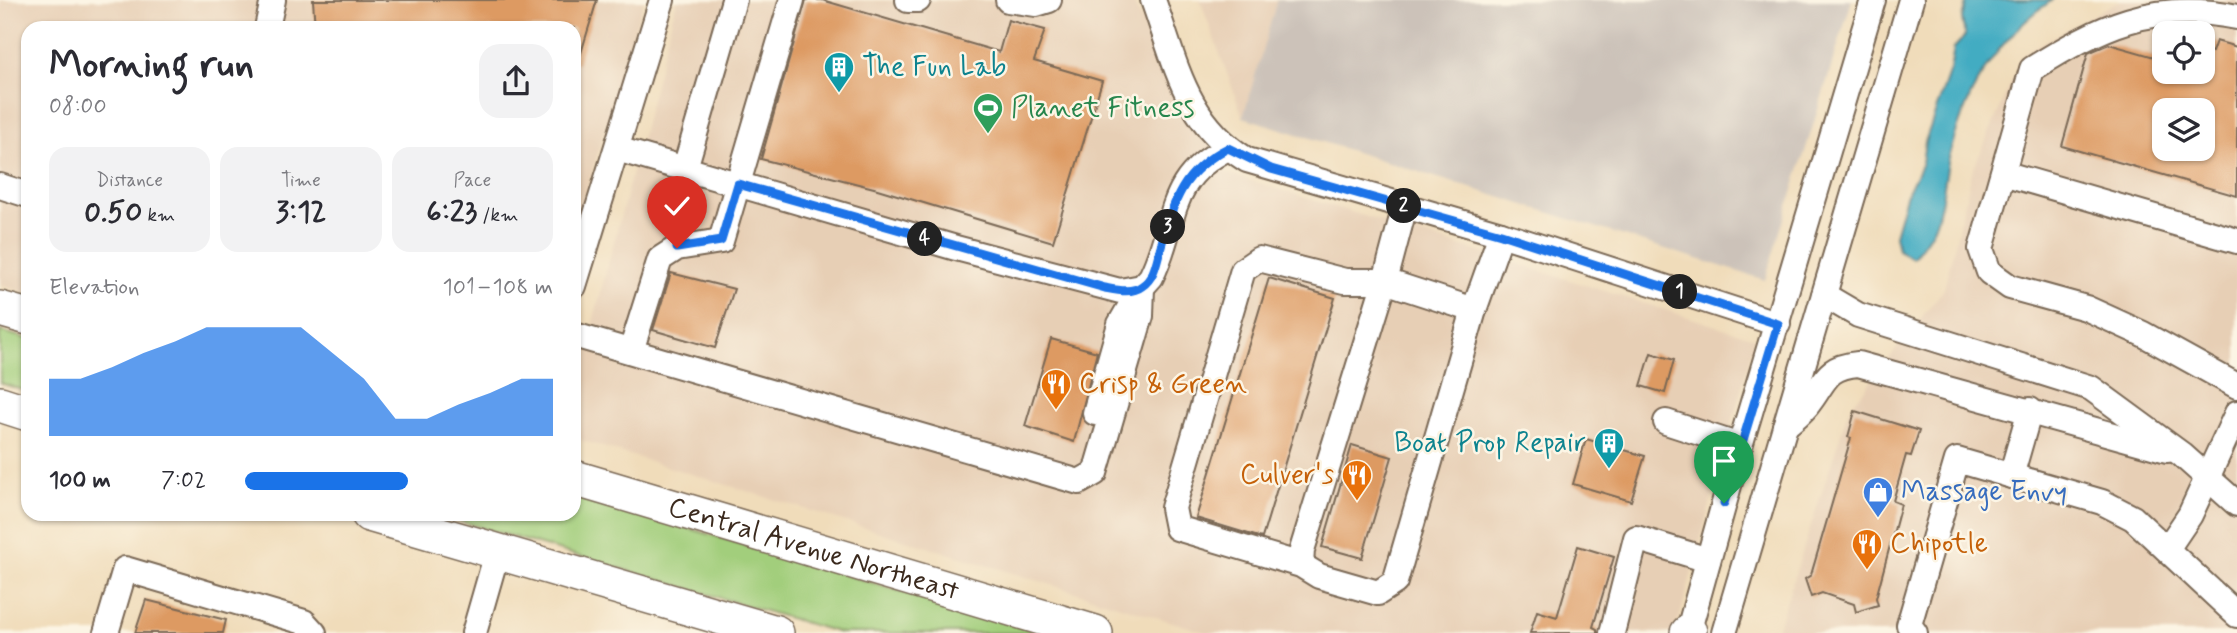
<!DOCTYPE html>
<html lang="en">
<head>
<meta charset="utf-8">
<style>
  body { margin:0; font-family:Mynerve,sans-serif; background:#f2f2f3; color:#2b2b33; height:100vh; display:flex; flex-direction:column; font-size:26px; white-space:nowrap }
  * { box-sizing:border-box; margin:0 }
  p { font-size:23px; color:#7c7c81 }
  .icon { flex:none; width:38px; height:38px; fill:none; stroke:currentColor; stroke-width:2; stroke-linecap:round; stroke-linejoin:round }
  .map { position:relative; flex:1; overflow:hidden }
  .sheet { position:absolute; left:21px; top:21px; width:560px; height:500px; display:flex; flex-direction:column; background:#fff; border-radius:21px; box-shadow:0 2px 5px #0004 }
  .sheet>* { flex:none }
  .controls { position:absolute; left:2152px; top:21px; display:grid; gap:14px }
  .controls a { display:grid; place-items:center; width:63px; height:63px; border-radius:14px; background:#fff; box-shadow:0 2px 5px #0004; font-size:35px }
  .pin { position:absolute; display:grid; place-items:center; width:60px; height:60px; color:#fff; margin:-72px -30px; border-radius:50% 50% 50% 0; rotate:-45deg; box-shadow:0 0 7px #0007 }
  .pin .icon { rotate:45deg }
  .km { position:absolute; width:35px; height:35px; margin:-18px; border-radius:50%; background:#222; color:#fff; font-size:19px; line-height:35px; text-align:center }
  .round { display:grid; place-items:center; flex:none; width:74px; height:74px; border-radius:21px; background:#f2f2f3 }
  .summary { display:flex; align-items:center; justify-content:space-between; height:119px; padding:0 28px }
  h1 { font-size:38px; font-weight:700; line-height:52px }
  .figures { display:grid; grid-template-columns:repeat(3,1fr); gap:10px; height:119px; padding:7px 28px }
  .figures div { display:grid; align-content:center; border-radius:18px; background:#f2f2f3; text-align:center }
  .figures b { font-size:30px; font-weight:700 }
  .figures small { font-size:19px; font-weight:400 }
  .figures p { font-size:19px }
  .chart { height:196px; padding:14px 28px }
  .chart p { display:flex; justify-content:space-between }
  .chart svg { width:100%; height:126px; margin-top:7px; fill:#1a73e8; opacity:.7 }
  ul { padding:0 28px; list-style:none; font-size:23px }
  li { display:grid; grid-template-columns:112px 84px 1fr; align-items:center; height:52px }
  li i { height:18px; border-radius:9px; background:#1a73e8 }
  .map>svg:first-child { display:block }
</style>
</head>
<body>
<div class="map">
<svg width="2237" height="633" viewBox="0 0 2237 633">
  <rect width="100%" height="100%" fill="#fcf5e5"/>
  <filter id="ink" filterUnits="userSpaceOnUse"><feTurbulence type="fractalNoise" baseFrequency=".0143" numOctaves="2"/><feDisplacementMap in="SourceGraphic" scale="14" xChannelSelector="R" yChannelSelector="G"/><feConvolveMatrix kernelMatrix="1 2 1 2 8 2 1 2 1" color-interpolation-filters="sRGB"/></filter>
  <filter id="wash" filterUnits="userSpaceOnUse"><feTurbulence type="fractalNoise" baseFrequency=".00686" numOctaves="4" result="noise"/><feDisplacementMap in="SourceGraphic" scale="28" xChannelSelector="R" yChannelSelector="G"/><feGaussianBlur stdDeviation="1.57" result="paint"/><feColorMatrix in="noise" values="0 0 0 0 0 0 0 0 0 0 0 0 0 0 0 0 0 1.4 0 .05"/><feComposite in="paint" operator="in"/></filter>
  <g filter="url(#wash)">
    <rect width="100%" height="100%" fill="#f0dcba"/>
    <!-- built -->
    <g fill="#e7cfb5" fill-rule="evenodd">
      <polygon points="0,0 644,0 574,232 574,28 28,28 28,294 0,285"/>
      <polygon points="677,0 1132,1 1226,173 1755,338 1680,616 1671,633 1208,633 574,438 574,395"/>
      <polygon points="1200,0 1277,0 1243,117"/>
      <path d="M2120,0H2237V633H1776L1849,409L1944,289L1972,172L2024,53ZM2165,33H2203V72H2165ZM2165,110H2203V149H2165Z"/>
    </g>
    <!-- industrial -->
    <polygon fill="#ccc2b9" points="1277,0 1852,0 1765,280 1243,117"/>
    <!-- green -->
    <g fill="#a2ce7b" stroke="#6e7c4c" stroke-width="2">
      <polygon points="0,331 28,339 28,392 0,383"/>
      <polygon points="574,494 1041,633 840,633 439,515 574,514"/>
    </g>
    <!-- water -->
    <path fill="#43acc2" stroke="#3f6b70" stroke-width="2" d="M1967,0H2052C1996,40 1968,87 1950,153C1944,177 1944,204 1934,227C1929,238 1920,248 1913,258L1898,250L1895,235L1906,196L1922,163L1925,142L1950,70L1954,48L1965,36L1962,18Z"/>
    <g id="blocks">
      <!-- building -->
      <g fill="#dd9a62" fill-rule="evenodd">
        <polygon points="313,0 597,0 578,63 574,63 574,28 315,28"/>
        <polygon points="806,0 822,0 999,52 1008,20 1045,30 1034,61 1102,81 1053,242 874,188 761,159"/>
        <path d="M2216,41L2237,47V196L2062,146L2088,53L2109,44L2165,60V72H2203V49L2212,52ZM2165,110H2203V149H2165Z"/>
        <polygon points="671,273 734,289 715,348 653,330"/>
        <polygon points="1269,278 1335,298 1262,538 1196,518"/>
        <polygon points="1051,339 1097,352 1074,442 1025,426"/>
        <polygon points="1651,353 1674,360 1665,393 1641,386"/>
        <polygon points="1855,411 1919,431 1911,456 1906,455 1893,501 1901,504 1876,598 1878,605 1856,612 1854,604 1822,593 1811,597 1805,579 1811,575 1851,438 1848,437"/>
        <polygon points="1586,439 1645,456 1631,501 1573,484"/>
        <polygon points="1352,445 1392,457 1362,558 1322,547"/>
        <polygon points="1578,546 1614,557 1593,627 1597,629 1597,633 1530,633 1537,611 1557,617"/>
        <polygon points="146,600 226,620 223,633 135,633"/>
      </g>
    </g>
  </g>
  <g filter="url(#ink)">
    <use href="#blocks" fill-opacity="0" stroke="#7a6855" stroke-width="2"/>
    <g fill="none" stroke-linecap="round" stroke-linejoin="round">
      <!-- minor casing -->
      <g stroke="#7a6855" stroke-width="28">
        <g id="minor">
          <polyline points="908,0 918,0"/>
          <polyline points="1008,0 1036,4 1049,0"/>
          <path d="M1153,0C1176,64 1186,123 1247,160L1501,234L1778,324"/>
          <path d="M2237,17C2154,0 2100,26 2032,69L1981,249L1989,272L2010,287L2086,308L2143,334L2237,386"/>
          <polyline points="267,28 273,0"/>
          <path d="M617,149L956,248L1120,291L1142,287L1151,277C1178,223 1164,180 1228,148"/>
          <polyline points="685,168 734,0"/>
          <polyline points="2003,173 2237,241"/>
          <polyline points="0,186 28,195"/>
          <polyline points="1405,206 1385,281 1474,310 1501,234"/>
          <polyline points="574,286 662,0"/>
          <polyline points="1824,295 1858,315 2091,388 2181,454 2237,504"/>
          <polyline points="574,335 1079,482 1095,473 1141,316 1142,287"/>
          <polyline points="631,351 660,259 677,248 721,241 792,0"/>
          <polyline points="1095,413 1120,324 1138,293"/>
          <polyline points="1666,422 1740,446"/>
          <path d="M1785,426C1793,419 1803,412 1809,403C1826,381 1825,367 1858,364L2167,450"/>
          <polyline points="2011,476 2030,410"/>
          <polyline points="2167,549 2190,515 2237,413"/>
          <polyline points="1301,565 1302,550 1385,281 1345,281 1259,259 1243,270 1173,508 1177,528 1301,565 1319,576 1378,593 1395,582 1474,310"/>
          <polyline points="106,633 125,569 304,622 314,633"/>
          <polyline points="474,633 497,553"/>
          <polyline points="1612,633 1636,538 1708,560"/>
          <polyline points="1688,633 1740,446 1873,0"/>
          <polyline points="1724,633 1911,0"/>
          <polyline points="1915,633 1909,625 1957,460 2102,502 2133,518 2237,615"/>
        </g>
      </g>
      <!-- highway casing -->
      <g stroke="#7a6855" stroke-width="38">
        <g id="highway">
          <polyline points="0,309 28,317"/>
          <polyline points="0,404 28,413"/>
          <path id="s1" d="M574,478L1095,633"/>
          <polyline points="369,514 776,633"/>
          <polyline points="1688,633 1689,632"/>
        </g>
      </g>
      <!-- minor -->
      <use href="#minor" stroke="#fff" stroke-width="24"/>
      <!-- highway -->
      <use href="#highway" stroke="#fff" stroke-width="35"/>
    </g>
  </g>
  <g fill="none" stroke-linecap="round" stroke-linejoin="round" filter="url(#ink)">
    <!-- route casing -->
    <g stroke="#fff" stroke-width="14">
      <path id="route" d="M677,248L721,241L738,184L1105,288C1116,290 1132,294 1142,286C1153,279 1156,265 1159,253C1173,204 1180,172 1228,148L1271,169L1501,234L1778,324L1724,503"/>
    </g>
    <!-- route -->
    <use href="#route" stroke="#1a73e8" stroke-width="9"/>
  </g>
  <!-- icons -->
  <defs>
    <g id="building-pin" transform="scale(1.575)"><path d="M0 17L-7.5 6A9.5 9.5 0 1 1 7.5 6Z" fill="#0f9aa8" stroke="#fcf5e5"/><path d="M-4-6H4V6H1V3H-1V6H-4ZM-2.5-4.3h1.7v1.8h-1.7ZM.8-4.3h1.7v1.8H.8ZM-2.5-1h1.7V.8h-1.7ZM.8-1h1.7V.8H.8Z" fill="#fff"/></g>
    <g id="stadium-pin" transform="scale(1.575)"><path d="M0 17L-7.5 6A9.5 9.5 0 1 1 7.5 6Z" fill="#2e9e5b" stroke="#fcf5e5"/><path d="M0-5a6.5 5 0 1 0 0 10a6.5 5 0 1 0 0-10ZM-3.5-1.8h7v3.6h-7Z" fill="#fff"/></g>
    <g id="restaurant-pin" transform="scale(1.575)"><path d="M0 17L-7.5 6A9.5 9.5 0 1 1 7.5 6Z" fill="#e8710a" stroke="#fcf5e5"/><path d="M-5-6h1v4h1v-4h1v4h1v-4h1v5L-1.5 .5V6h-2V.5L-5-1ZM5-6V6H3V1.5H1.5Q1.5-4 5-6Z" fill="#fff"/></g>
    <g id="shop-pin" transform="scale(1.575)"><path d="M0 17L-7.5 6A9.5 9.5 0 1 1 7.5 6Z" fill="#3f7fe0" stroke="#fcf5e5"/><path d="M-5-2.5h2.3a2.7 3.5 0 0 1 5.4 0H5L5.5 6h-11ZM-1.5-2.5h3a1.5 2.3 0 0 0-3 0Z" fill="#fff"/></g>
  </defs>
  <g fill-rule="evenodd">
    <use href="#building-pin" x="839" y="67"/>
    <use href="#stadium-pin" x="988" y="108"/>
    <use href="#restaurant-pin" x="1056" y="384"/>
    <use href="#building-pin" x="1609" y="443"/>
    <use href="#restaurant-pin" x="1357" y="475"/>
    <use href="#shop-pin" x="1878" y="492"/>
    <use href="#restaurant-pin" x="1867" y="544"/>
  </g>
  <g text-anchor="middle" dominant-baseline="central" stroke-width="5" stroke-linejoin="round" paint-order="stroke">
    <!-- culture labels -->
    <g font-size="28" fill="#0d838f" stroke="#fcf5e5" text-anchor="start">
      <text x="862" y="67">The Fun Lab</text>
      <text x="1586" y="443" text-anchor="end">Boat Prop Repair</text>
    </g>
    <!-- leisure labels -->
    <g font-size="28" fill="#27864d" stroke="#fcf5e5" text-anchor="start">
      <text x="1011" y="108">Planet Fitness</text>
    </g>
    <!-- food labels -->
    <g font-size="28" fill="#c56008" stroke="#fcf5e5" text-anchor="start">
      <text x="1079" y="384">Crisp &amp; Green</text>
      <text x="1334" y="475" text-anchor="end">Culver's</text>
      <text x="1890" y="544">Chipotle</text>
    </g>
    <!-- shop labels -->
    <g font-size="28" fill="#366cbe" stroke="#fcf5e5" text-anchor="start">
      <text x="1901" y="492">Massage Envy</text>
    </g>
    <!-- street labels -->
    <g font-size="28" fill="#3b2a1e" stroke="#fcf5e5">
      <text stroke="none"><textPath href="#s1" startOffset="250">Central Avenue Northeast</textPath></text>
    </g>
  </g>
</svg>
<div class="controls">
<a><svg class="icon" aria-label="locate" viewBox="0 0 24 24"><circle cx="12" cy="12" r="6"/><path d="M12 2v4M12 18v4M2 12h4M18 12h4"/></svg></a>
<a><svg class="icon" aria-label="layers" viewBox="0 0 24 24"><path d="M12 4l9 5-9 5-9-5zM3 14l9 5 9-5"/></svg></a>
</div>
<div class="pin" style="left:1724px;top:503px;background:#1e9e55"><svg class="icon" aria-label="arrive" viewBox="0 0 24 24"><path d="M6 21V4h12l-3 4 3 4H6"/></svg></div>
<div class="pin" style="left:677px;top:248px;background:#d93025"><svg class="icon" aria-label="check" viewBox="0 0 24 24"><path d="M5 12l5 5 9-10"/></svg></div>
<b class="km" style="left:1680px;top:292px">1</b>
<b class="km" style="left:1404px;top:206px">2</b>
<b class="km" style="left:1168px;top:227px">3</b>
<b class="km" style="left:925px;top:239px">4</b>
<section class="sheet">
<div class="summary"><div><h1>Morning run</h1><p>08:00</p></div><a class="round"><svg class="icon" aria-label="share" viewBox="0 0 24 24"><path d="M12 15V3M7 8l5-5 5 5M5 13v7h14v-7"/></svg></a></div>
<div class="figures">
<div><p>Distance</p><b>0.50<small> km</small></b></div>
<div><p>Time</p><b>3:12</b></div>
<div><p>Pace</p><b>6:23<small> /km</small></b></div>
</div>
<div class="chart"><p><span>Elevation</span>101–108 m</p>
<svg viewBox="0 0 160 44" preserveAspectRatio="none"><path d="M0 44V24L10 24L20 20L30 15L40 11L50 6L60 6L70 6L80 6L90 15L100 24L110 38L120 38L130 33L140 29L150 24L160 24V44z"/></svg>
</div>
<ul>
<li><b>100 m</b>7:02<i style="width:53%"></i></li>
</ul>
</section>
</div>
</body>
</html>
